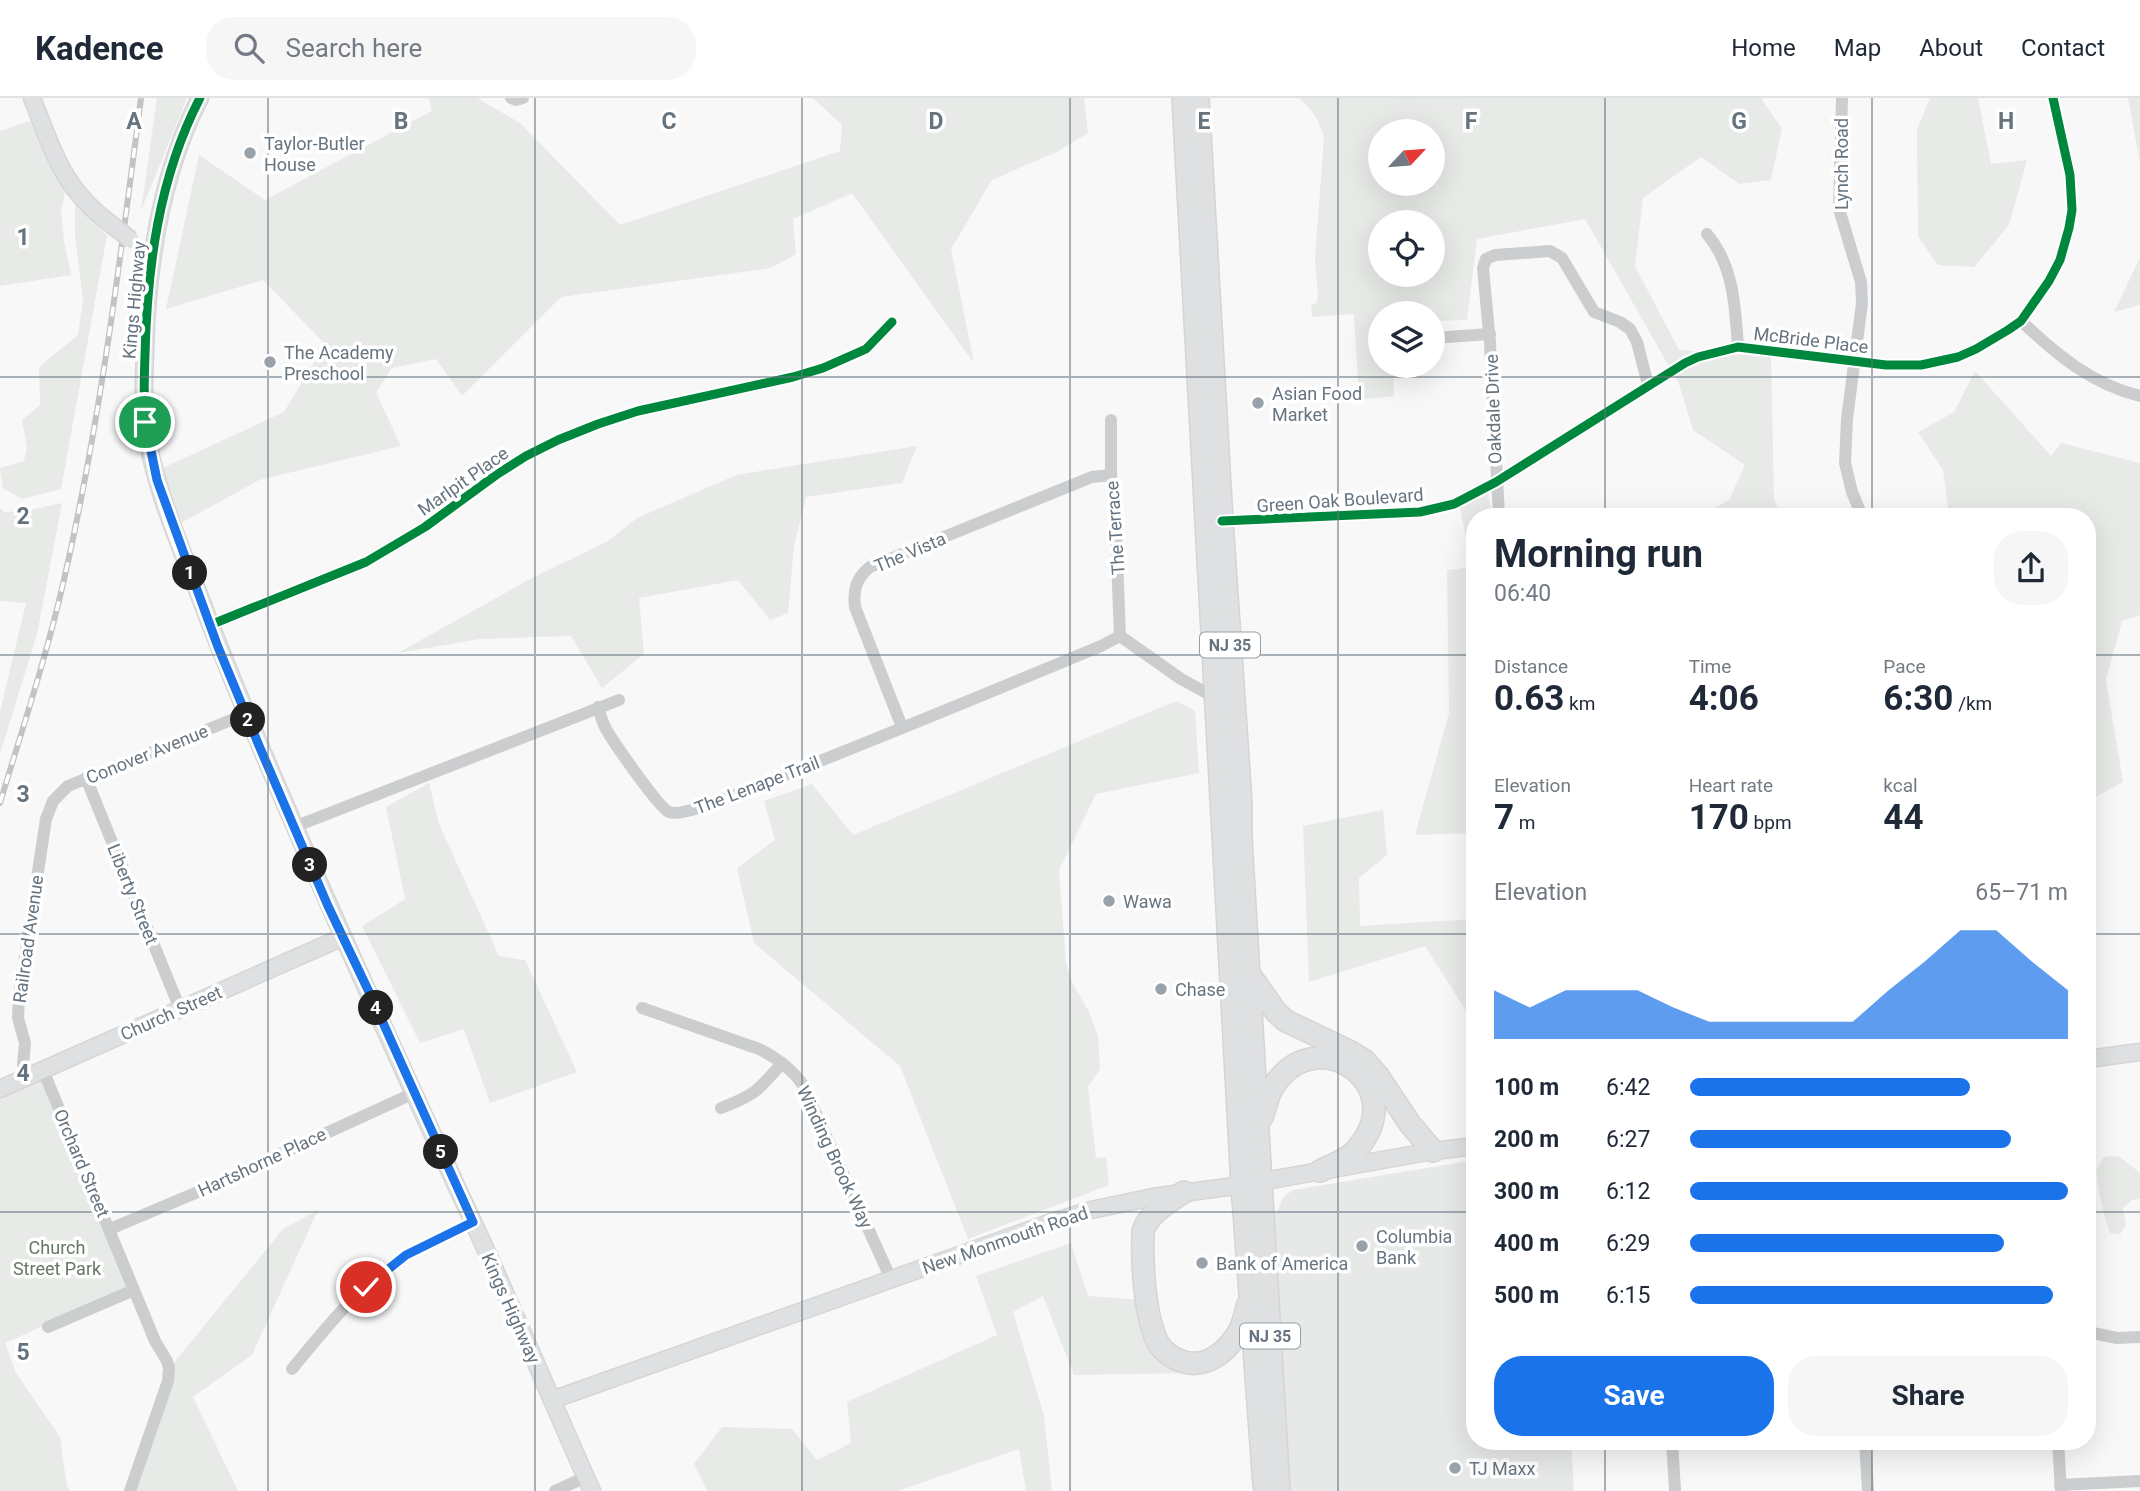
<!DOCTYPE html>
<html lang="en">
<head>
<meta charset="utf-8">
<style>
  body { margin:0; font-family:Roboto,sans-serif; background:#f6f6f7; color:#1f2937; height:100vh; display:flex; flex-direction:column; font-size:26px; white-space:nowrap }
  * { box-sizing:border-box; margin:0 }
  p { font-size:23px; color:#747a83 }
  .icon { flex:none; width:38px; height:38px; fill:none; stroke:currentColor; stroke-width:2; stroke-linecap:round; stroke-linejoin:round }
  .map { position:relative; flex:1; overflow:hidden }
  .sheet { position:absolute; left:1466px; top:410px; width:630px; height:942px; display:flex; flex-direction:column; background:#fff; border-radius:28px; box-shadow:0 7px 28px #0002 }
  .sheet>* { flex:none }
  .needle { width:46px; rotate:64deg }
  .fabs { position:absolute; left:1368px; top:21px; display:grid; gap:14px }
  .fabs a { display:grid; place-items:center; width:77px; height:77px; border-radius:50%; background:#fff; box-shadow:0 7px 28px #0002; font-size:35px }
  .pin { position:absolute; display:grid; place-items:center; width:60px; height:60px; color:#fff; margin:-30px; border:4px solid #fff; border-radius:50%; box-shadow:0 2px 7px #0007 }
  .km { position:absolute; width:35px; height:35px; margin:-18px; border-radius:50%; background:#222; color:#fff; font-size:19px; line-height:35px; text-align:center }
  .round { display:grid; place-items:center; flex:none; width:74px; height:74px; border-radius:28px; background:#f6f6f7 }
  .overview { display:flex; align-items:center; justify-content:space-between; height:119px; padding:0 28px }
  h1 { font-size:38px; font-weight:700; line-height:52px }
  .figures { display:grid; grid-template-columns:repeat(3,1fr); gap:10px; height:119px; padding:7px 28px }
  .figures div { display:grid; align-content:center }
  .figures b { font-size:35px; font-weight:700 }
  .figures small { font-size:19px; font-weight:400 }
  .figures p { font-size:19px }
  .chart { height:196px; padding:14px 28px }
  .chart p { display:flex; justify-content:space-between }
  .chart svg { width:100%; height:126px; margin-top:7px; fill:#1a73e8; opacity:.7 }
  .button { display:flex; gap:14px; margin-top:auto; padding:14px 28px }
  .button a { flex:1; height:80px; border-radius:28px; background:#1a73e8; color:#fff; font-size:28px; font-weight:700; line-height:80px; text-align:center }
  .button a+a { background:#f6f6f7; color:#1f2937 }
  ul { padding:0 28px; list-style:none; font-size:23px }
  li { display:grid; grid-template-columns:112px 84px 1fr; align-items:center; height:52px }
  li i { height:18px; border-radius:9px; background:#1a73e8 }
  header { display:flex; align-items:center; gap:42px; box-sizing:border-box; height:98px; padding:0 35px; background:#fff; border-bottom:2px solid #e0e1e3 }
  header strong { font-size:33px }
  nav { display:flex; gap:38px; margin-inline-start:auto; font-size:24px }
  .search { width:490px; height:63px; background:#f6f6f7; display:flex; align-items:center; gap:18px; box-sizing:border-box; padding:0 24px; border-radius:28px; color:#747a83; font-size:26px }
  .map>svg:first-child { display:block }
</style>
</head>
<body>
<header>
<strong>Kadence</strong>
<div class="search"><svg class="icon" aria-label="search" viewBox="0 0 24 24"><circle cx="10" cy="10" r="6"/><path d="M15 15l6 6"/></svg>Search here</div>
<nav><a>Home</a><a>Map</a><a>About</a><a>Contact</a></nav>
</header>
<div class="map">
<svg width="2140" height="1393" viewBox="0 0 2140 1393">
  <rect width="100%" height="100%" fill="#f8f8f8"/>
  <!-- built -->
  <g fill="#e7e8e8">
    <polygon points="1394,0 1466,0 1464,8 1412,14"/>
    <polygon points="1475,1062 1475,1342 1571,1342 1574,1393 1289,1393 1273,1115 1277,1115 1283,1099 1293,1092"/>
  </g>
  <!-- green -->
  <g fill="#e7eae6" fill-rule="evenodd">
    <polygon points="157,0 187,0 141,113"/>
    <polygon points="429,0 477,0 520,25 620,127 840,53 842,27 813,0 1084,0 1088,35 1059,53 992,82 951,151 974,265 852,95 793,121 796,156 771,170 561,199 462,298 436,261 392,270 376,295 401,348 259,382 174,429 156,373 284,314 325,246 263,182 166,211 199,57 265,102 432,13"/>
    <path d="M1299,0H1394L1413,14L1464,8L1466,0H1763L1762,2L1782,30L1771,82L1739,86L1701,59L1643,100L1635,168L1679,252L1771,259L1774,401L1781,418H1700L1729,402L1745,367L1693,332L1679,286L1585,121L1477,141L1467,222L1433,223V215H1381V268H1393L1394,298L1359,302L1354,216L1312,219L1311,207L1316,205L1318,200L1315,160L1324,40C1319,22 1313,12 1299,0ZM1381,33H1433V86H1381ZM1381,124H1433V177H1381Z"/>
    <polygon points="1930,0 1978,0 1991,66 2027,62 2009,127 1974,169 1938,167 1918,138 1917,32"/>
    <polygon points="2128,0 2140,0 2140,65"/>
    <polygon points="33,22 65,95 61,114 64,143 71,177 0,188 0,33"/>
    <polygon points="75,107 107,137 61,391 22,401 3,390 0,370 24,363 27,349 22,322 40,307 39,269 78,237 83,202 75,137"/>
    <polygon points="2140,160 2140,207 2114,214"/>
    <polygon points="1975,273 2051,358 2061,345 2140,365 2140,517 2122,523 2106,582 2123,684 2088,703 2088,418 1949,418 1943,372 1918,334 1954,314"/>
    <polygon points="917,348 902,385 806,399 794,448 788,515 770,522 738,482 639,500 644,556 602,590 571,538 480,541 398,555 530,481 608,443 637,420 736,377"/>
    <polygon points="1488,393 1492,418 1475,418 1475,735 1415,737 1449,615 1447,472 1472,469 1460,410"/>
    <polygon points="62,405 37,536 0,656 0,614 26,505 0,503 0,410 4,414 26,413"/>
    <polygon points="1176,603 1195,613 1199,675 1096,696 1059,772 1066,865 1072,884 1089,914 1098,938 1100,971 1088,989 1096,1060 1106,1059 1109,1087 968,1141 900,968 754,845 737,770 775,742 764,703 812,686 853,737"/>
    <polygon points="429,685 439,726 499,858 525,862 577,974 490,1005 464,931 420,945 362,828 405,801 386,709"/>
    <polygon points="1383,712 1387,757 1359,780 1360,828 1475,821 1475,927 1425,848 1309,884 1303,728"/>
    <polygon points="39,974 132,1189 5,1245 16,1275 60,1339 67,1389 71,1393 0,1393 0,993"/>
    <path d="M2111,1058L2120,1059L2140,1075V1101L2132,1102L2123,1110L2126,1128L2120,1136L2110,1135C2106,1124 2094,1079 2097,1071C2098,1067 2101,1064 2103,1060Z"/>
    <polygon points="318,1112 252,1257 193,1299 238,1393 125,1393 164,1277 283,1131"/>
    <polygon points="1071,1145 1088,1198 1144,1202 1190,1275 1074,1277 1043,1198 1013,1214 1044,1318 1052,1393 1026,1393 1019,1351 898,1393 707,1393 694,1366 722,1329 792,1331 817,1362 851,1345 847,1304 997,1237 976,1178"/>
  </g>
  <g fill="none" stroke-linecap="round" stroke-linejoin="round">
    <!-- secondary casing -->
    <g stroke="#d5d6d7" stroke-width="19">
      <g id="secondary">
        <path d="M32,0C54,55 62,90 112,127"/>
        <path d="M200,0C160,78 147,167 145,254C144,284 142,314 148,344C157,393 177,440 195,486C225,566 258,644 292,722C350,857 412,992 474,1126C515,1214 552,1304 592,1393"/>
        <polyline points="2088,961 2140,954"/>
        <polyline points="0,991 343,839"/>
        <polyline points="552,1302 1052,1124 1091,1112 1153,1099 1242,1087 1433,1053 1475,1048"/>
      </g>
    </g>
    <!-- highway casing -->
    <g stroke="#d4d5d5" stroke-width="24">
      <g id="highway">
        <polyline points="1183,0 1242,1087 1264,1387"/>
        <polyline points="1198,0 1222,423 1241,705 1241,741 1279,1393"/>
        <polyline points="1250,877 1276,914 1286,923 1349,953 1364,962 1378,978 1410,1026 1433,1053"/>
        <path d="M1262,1019C1266,1010 1268,997 1273,989C1316,920 1413,987 1357,1051C1349,1061 1332,1067 1320,1073"/>
        <path d="M1184,1094C1169,1104 1149,1115 1143,1133C1142,1164 1144,1217 1158,1245C1163,1254 1174,1261 1184,1264C1206,1270 1225,1255 1237,1237C1243,1228 1245,1216 1248,1206"/>
      </g>
    </g>
    <!-- street -->
    <g stroke="#cbcdce" stroke-width="12">
      <polyline points="511,0 516,2 523,0"/>
      <polyline points="1842,0 1839,111 1861,184 1862,205 1847,321 1845,365 1852,394 1862,418"/>
      <path d="M1707,136C1734,168 1735,208 1738,249"/>
      <path d="M2021,223C2056,256 2091,286 2140,298"/>
      <polyline points="1433,240 1490,236"/>
      <polyline points="1111,322 1111,377 1115,410 1120,538"/>
      <polyline points="1499,418 1490,245 1483,170 1486,161 1495,157 1550,153 1562,160 1594,214 1620,224 1630,231 1637,244 1648,287"/>
      <polyline points="1222,423 1420,414 1454,406 1496,384 1685,265 1698,259 1738,249 1886,267 1921,267 1958,259 1976,251 2008,232 2021,223 2049,183 2060,162 2069,130 2072,112 2070,77 2053,0"/>
      <polyline points="210,527 366,464 425,429 496,377 526,358 558,342 598,326 638,313 793,279 823,270 866,251 892,224"/>
      <polyline points="1120,538 1181,581 1216,600"/>
      <path d="M598,609C600,616 602,623 605,629C611,641 659,710 669,714C683,720 738,695 755,689C871,643 986,596 1101,548L1120,538"/>
      <path d="M902,629L855,509C853,492 856,480 870,469L1092,379L1111,377"/>
      <polyline points="86,680 180,911"/>
      <polyline points="294,729 619,602"/>
      <path d="M642,910L759,951C777,960 791,970 803,987L891,1181"/>
      <polyline points="43,972 155,1243 167,1263 169,1270 168,1283 130,1393"/>
      <polyline points="27,979 23,967 25,945 18,920 19,898 46,721 53,703 68,688 246,616"/>
      <path d="M721,1010C755,997 759,992 782,965"/>
      <polyline points="110,1131 193,1096 414,995"/>
      <polyline points="48,1229 134,1192"/>
      <polyline points="2088,1234 2117,1240 2140,1239"/>
      <path d="M292,1271C326,1230 360,1186 406,1158C427,1145 451,1135 473,1124"/>
      <polyline points="1672,1342 1675,1393"/>
      <polyline points="1865,1342 1868,1393"/>
      <polyline points="2058,1342 2061,1393"/>
      <polyline points="2060,1387 2140,1383"/>
      <polyline points="555,1393 586,1379"/>
    </g>
    <!-- secondary -->
    <use href="#secondary" stroke="#dfe0e1" stroke-width="16"/>
    <!-- highway -->
    <use href="#highway" stroke="#dfe0e1" stroke-width="21"/>
    <!-- rail casing -->
    <g stroke="#c2c3c4" stroke-width="6">
      <path id="rail" d="M0,705C22,632 46,560 63,486C100,326 120,163 141,0"/>
    </g>
    <!-- rail -->
    <use href="#rail" stroke="#fff" stroke-width="3.5" stroke-dasharray="10" stroke-linecap="butt"/>
    <!-- secondary-bridge casing -->
    <g stroke="#d5d6d7" stroke-width="19" stroke-linecap="butt">
      <polyline id="secondary-bridge" points="112,127 131,142"/>
    </g>
    <!-- secondary-bridge -->
    <use href="#secondary-bridge" stroke="#dfe0e1" stroke-width="16"/>
    <!-- cycleway casing -->
    <g stroke="#fff" stroke-width="13">
      <g id="cycleway">
        <path d="M200,0C159,79 147,169 145,257C144,285 143,313 148,341C157,398 185,463 206,517C234,588 264,657 294,727C310,765 325,802 343,839"/>
        <polyline points="1222,423 1420,414 1454,406 1496,384 1685,265 1698,259 1738,249 1886,267 1921,267 1958,259 1976,251 2008,232 2021,223 2049,183 2060,162 2069,130 2072,112 2070,77 2053,0"/>
        <polyline points="210,527 366,464 425,429 496,377 526,358 558,342 598,326 638,313 793,279 823,270 866,251 892,224"/>
      </g>
    </g>
    <!-- cycleway -->
    <use href="#cycleway" stroke="#00873e" stroke-width="9"/>
  </g>
  <g fill="none" stroke-linecap="round" stroke-linejoin="round">
    <!-- route casing -->
    <g stroke="#fff" stroke-width="14">
      <polyline id="route" points="145,324 157,382 218,549 260,650 328,808 370,896 473,1124 406,1157 366,1189"/>
    </g>
    <!-- route -->
    <use href="#route" stroke="#1a73e8" stroke-width="9"/>
  </g>
  <!-- grid -->
  <path fill="none" stroke="#667480" stroke-width="2" stroke-opacity="0.55" d="M268,0V1393M535,0V1393M802,0V1393M1070,0V1393M1338,0V1393M1605,0V418M1872,0V418M0,279H2140M0,557H1475M2088,557H2140M0,836H1475M2088,836H2140M0,1114H1475M2088,1114H2140M1605,1342V1393M1872,1342V1393"/>
  <!-- markers -->
  <g fill="#99a2aa" stroke="#fff" stroke-width="2.5">
    <circle cx="250" cy="55" r="7"/>
    <circle cx="270" cy="264" r="7"/>
    <circle cx="1258" cy="305" r="7"/>
    <circle cx="1109" cy="803" r="7"/>
    <circle cx="1161" cy="891" r="7"/>
    <circle cx="1362" cy="1148" r="7"/>
    <circle cx="1202" cy="1165" r="7"/>
    <circle cx="1455" cy="1370" r="7"/>
  </g>
  <g text-anchor="middle" dominant-baseline="central" stroke-width="7" stroke-linejoin="round" paint-order="stroke">
    <!-- shield labels -->
    <g fill="#fff" stroke="#949ea6" stroke-width="2">
      <rect x="1200" y="534.5" width="60" height="25" rx="5"/>
      <rect x="1240" y="1225.5" width="60" height="25" rx="5"/>
    </g>
    <g font-size="16" font-weight="bold" fill="#667480">
      <text x="1230" y="547">NJ 35</text>
      <text x="1270" y="1238">NJ 35</text>
    </g>
    <!-- poi labels -->
    <g font-size="18" fill="#667480" stroke="#fff" text-anchor="start">
      <text x="264" y="45">Taylor-Butler<tspan x="264" dy="21">House</tspan></text>
      <text x="284" y="254">The Academy<tspan x="284" dy="21">Preschool</tspan></text>
      <text x="1272" y="295">Asian Food<tspan x="1272" dy="21">Market</tspan></text>
      <text x="1123" y="803">Wawa</text>
      <text x="1175" y="891">Chase</text>
      <text x="1376" y="1138">Columbia<tspan x="1376" dy="21">Bank</tspan></text>
      <text x="1216" y="1165">Bank of America</text>
      <text x="1469" y="1370">TJ Maxx</text>
    </g>
    <!-- street labels -->
    <g font-size="18" fill="#667480" stroke="#fff">
      <text transform="translate(1841 66) rotate(-90)">Lynch Road</text>
      <text transform="translate(134 202) rotate(-85)">Kings Highway</text>
      <text transform="translate(1811 242) rotate(7)">McBride Place</text>
      <text transform="translate(1493 311) rotate(-92)">Oakdale Drive</text>
      <text transform="translate(463 383) rotate(-35)">Marlpit Place</text>
      <text transform="translate(1340 402) rotate(-4)">Green Oak Boulevard</text>
      <text transform="translate(1115 430) rotate(-94)">The Terrace</text>
      <text transform="translate(910 454) rotate(-23)">The Vista</text>
      <text transform="translate(147 656) rotate(-22)">Conover Avenue</text>
      <text transform="translate(757 687) rotate(-21)">The Lenape Trail</text>
      <text transform="translate(133 796) rotate(68)">Liberty Street</text>
      <text transform="translate(28 841) rotate(-82)">Railroad Avenue</text>
      <text transform="translate(171 915) rotate(-24)">Church Street</text>
      <text transform="translate(835 1059) rotate(65)">Winding Brook Way</text>
      <text transform="translate(262 1064) rotate(-25)">Hartshorne Place</text>
      <text transform="translate(82 1065) rotate(67)">Orchard Street</text>
      <text transform="translate(1005 1142) rotate(-19)">New Monmouth Road</text>
      <text transform="translate(511 1210) rotate(66)">Kings Highway</text>
    </g>
    <!-- park labels -->
    <g font-size="18" fill="#677865" stroke="#fff">
      <text x="57" y="1149">Church<tspan x="57" dy="21">Street Park</tspan></text>
    </g>
  </g>
  <g font-size="23" text-anchor="middle" font-weight="bold" fill="#667480" stroke="#fff" stroke-width="7" stroke-linejoin="round" paint-order="stroke">
    <text x="134" y="31">A</text>
    <text x="401" y="31">B</text>
    <text x="669" y="31">C</text>
    <text x="936" y="31">D</text>
    <text x="1204" y="31">E</text>
    <text x="1471" y="31">F</text>
    <text x="1739" y="31">G</text>
    <text x="2006" y="31">H</text>
    <text x="23" y="147">1</text>
    <text x="23" y="426">2</text>
    <text x="23" y="704">3</text>
    <text x="23" y="983">4</text>
    <text x="23" y="1262">5</text>
  </g>
</svg>
<div class="fabs">
<a><svg class="needle" viewBox="-14 -14 28 28"><path d="M0-13l5 13h-10z" fill="#e53935"/><path d="M0 13l5-13h-10z" fill="#747a83"/></svg></a>
<a><svg class="icon" aria-label="locate" viewBox="0 0 24 24"><circle cx="12" cy="12" r="6"/><path d="M12 2v4M12 18v4M2 12h4M18 12h4"/></svg></a>
<a><svg class="icon" aria-label="layers" viewBox="0 0 24 24"><path d="M12 4l9 5-9 5-9-5zM3 14l9 5 9-5"/></svg></a>
</div>
<div class="pin" style="left:145px;top:324px;background:#1e9e55"><svg class="icon" aria-label="arrive" viewBox="0 0 24 24"><path d="M6 21V4h12l-3 4 3 4H6"/></svg></div>
<div class="pin" style="left:366px;top:1189px;background:#d93025"><svg class="icon" aria-label="check" viewBox="0 0 24 24"><path d="M5 12l5 5 9-10"/></svg></div>
<b class="km" style="left:190px;top:475px">1</b>
<b class="km" style="left:248px;top:622px">2</b>
<b class="km" style="left:310px;top:767px">3</b>
<b class="km" style="left:376px;top:910px">4</b>
<b class="km" style="left:441px;top:1054px">5</b>
<section class="sheet">
<div class="overview"><div><h1>Morning run</h1><p>06:40</p></div><a class="round"><svg class="icon" aria-label="share" viewBox="0 0 24 24"><path d="M12 15V3M7 8l5-5 5 5M5 13v7h14v-7"/></svg></a></div>
<div class="figures">
<div><p>Distance</p><b>0.63<small> km</small></b></div>
<div><p>Time</p><b>4:06</b></div>
<div><p>Pace</p><b>6:30<small> /km</small></b></div>
</div>
<div class="figures">
<div><p>Elevation</p><b>7<small> m</small></b></div>
<div><p>Heart rate</p><b>170<small> bpm</small></b></div>
<div><p>kcal</p><b>44</b></div>
</div>
<div class="chart"><p><span>Elevation</span>65–71 m</p>
<svg viewBox="0 0 160 44" preserveAspectRatio="none"><path d="M0 44V27L10 33L20 27L30 27L40 27L50 33L60 38L70 38L80 38L90 38L100 38L110 27L120 17L130 6L140 6L150 17L160 27V44z"/></svg>
</div>
<ul>
<li><b>100 m</b>6:42<i style="width:74%"></i></li>
<li><b>200 m</b>6:27<i style="width:85%"></i></li>
<li><b>300 m</b>6:12<i style="width:100%"></i></li>
<li><b>400 m</b>6:29<i style="width:83%"></i></li>
<li><b>500 m</b>6:15<i style="width:96%"></i></li>
</ul>
<div class="button"><a>Save</a><a>Share</a></div>
</section>
</div>
</body>
</html>
